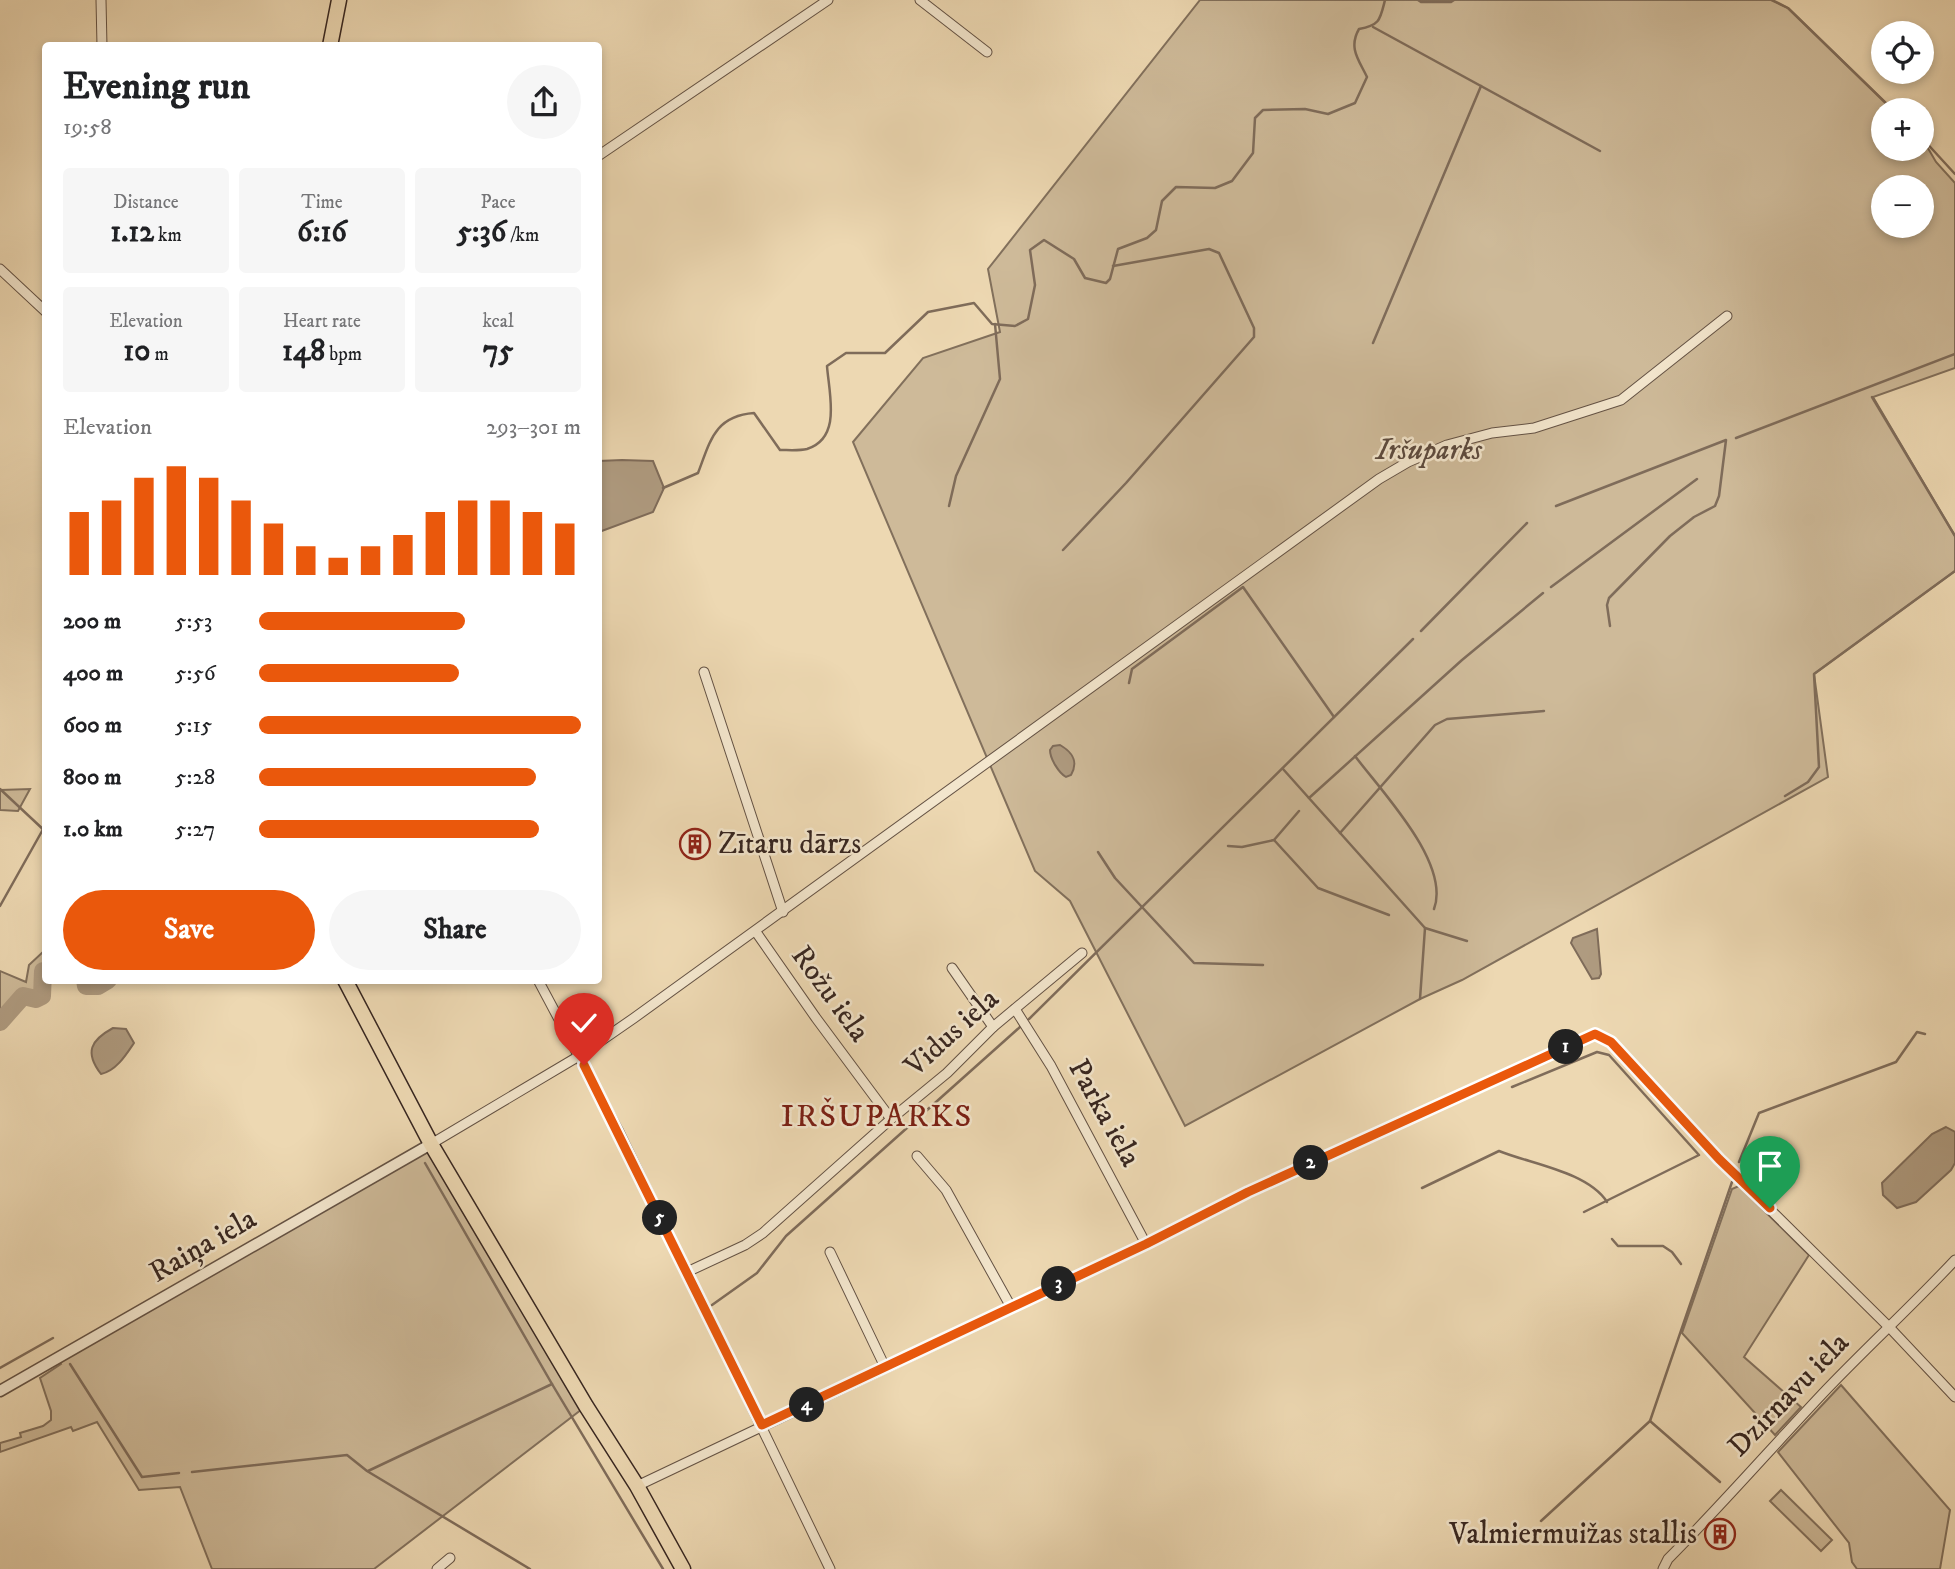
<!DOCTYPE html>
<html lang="en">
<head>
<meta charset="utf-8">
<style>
  body { margin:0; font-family:"IM FELL DW Pica",serif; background:#f6f6f6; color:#202124; height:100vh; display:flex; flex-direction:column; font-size:26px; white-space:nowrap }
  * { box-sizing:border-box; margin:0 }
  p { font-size:23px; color:#757577 }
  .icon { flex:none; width:38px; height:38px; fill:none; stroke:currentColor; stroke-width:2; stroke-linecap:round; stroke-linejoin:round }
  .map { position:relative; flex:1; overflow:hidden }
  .sheet { position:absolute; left:42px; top:42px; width:560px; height:942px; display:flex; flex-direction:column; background:#fff; border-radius:7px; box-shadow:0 4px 10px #0003 }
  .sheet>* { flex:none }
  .fabs { position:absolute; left:1871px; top:21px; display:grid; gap:14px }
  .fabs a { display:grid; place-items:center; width:63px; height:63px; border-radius:50%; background:#fff; box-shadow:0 4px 10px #0003; font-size:35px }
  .pin { position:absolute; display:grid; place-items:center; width:60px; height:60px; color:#fff; margin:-72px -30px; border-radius:50% 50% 50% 0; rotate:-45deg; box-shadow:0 0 7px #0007 }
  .pin .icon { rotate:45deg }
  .km { position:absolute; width:35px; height:35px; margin:-18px; border-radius:50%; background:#222; color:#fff; font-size:19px; line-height:35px; text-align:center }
  .round { display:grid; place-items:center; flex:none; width:74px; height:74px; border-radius:37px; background:#f6f6f6 }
  .headline { display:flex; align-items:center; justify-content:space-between; height:119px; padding:0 21px }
  h1 { font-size:38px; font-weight:700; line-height:52px }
  .metrics { display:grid; grid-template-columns:repeat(3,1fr); gap:10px; height:119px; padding:7px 21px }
  .metrics div { display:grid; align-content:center; border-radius:7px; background:#f6f6f6; text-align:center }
  .metrics b { font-size:30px; font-weight:700 }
  .metrics small { font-size:19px; font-weight:400 }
  .metrics p { font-size:19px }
  .chart { height:196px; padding:14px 21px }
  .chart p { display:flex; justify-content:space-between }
  .chart svg { width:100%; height:126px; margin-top:7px; stroke:#ea580c; stroke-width:6 }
  .button { display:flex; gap:14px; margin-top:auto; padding:14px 21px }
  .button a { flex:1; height:80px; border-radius:42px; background:#ea580c; color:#fff; font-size:28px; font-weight:700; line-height:80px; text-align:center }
  .button a+a { background:#f6f6f6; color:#202124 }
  ul { padding:0 21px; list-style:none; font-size:23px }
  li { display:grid; grid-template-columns:112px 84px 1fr; align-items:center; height:52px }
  li i { height:18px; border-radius:9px; background:#ea580c }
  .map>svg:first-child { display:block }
</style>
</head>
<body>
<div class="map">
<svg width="1955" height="1569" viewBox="0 0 1955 1569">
  <rect width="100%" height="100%" fill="#edd8b2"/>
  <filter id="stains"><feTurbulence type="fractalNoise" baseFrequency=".00286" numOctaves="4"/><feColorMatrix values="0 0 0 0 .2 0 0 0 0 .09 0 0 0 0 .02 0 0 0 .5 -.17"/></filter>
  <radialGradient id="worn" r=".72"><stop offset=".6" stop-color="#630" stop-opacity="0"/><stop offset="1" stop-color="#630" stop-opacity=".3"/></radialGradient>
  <!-- green -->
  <g fill="#ceba99" stroke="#82705c" stroke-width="2" fill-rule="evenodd">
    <path d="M1200,0H1771L1788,8L1893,110H1883V149H1922V138L1936,162L1955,183V368L1873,397L1955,536V571L1814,674L1828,777L1462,980L1420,999L1185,1126L1070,901L1035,871L853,442L923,358L1000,332L988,269ZM1883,187H1922V226H1883Z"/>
    <polygon points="30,789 18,811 0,810 0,790"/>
    <polygon points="45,950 45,971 43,971 42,992 36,999 22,996 0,1022 0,971 26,982 29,965"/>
    <polygon points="431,1144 586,1406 374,1569 212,1569 180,1487 139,1490 97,1422 73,1431 71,1427 0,1452 0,1443 21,1437 20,1433 43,1426 51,1420 51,1411 40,1378 61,1364 57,1357"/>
    <polygon points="1739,1186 1809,1255 1744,1357 1801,1407 1775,1435 1682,1333 1732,1189"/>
    <polygon points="1841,1385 1950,1510 1940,1569 1857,1569 1852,1562 1849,1543 1778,1452"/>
    <polygon points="1781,1490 1832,1540 1821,1551 1770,1501"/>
  </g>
  <!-- water -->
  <g fill="#af9b80" stroke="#7f6c5a" stroke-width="2">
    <polygon points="622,460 653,461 664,488 653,512 599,532 599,461"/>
    <path d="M1060,745C1072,752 1079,761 1071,775L1066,777C1059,773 1050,759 1050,750L1053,746Z"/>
    <polygon points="1597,929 1601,974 1599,978 1592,979 1571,943 1573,938"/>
    <path d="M113,1028L126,1029L134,1043C126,1055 116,1071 101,1074C84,1052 91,1040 113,1028Z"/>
    <polygon points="1946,1127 1955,1132 1955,1163 1951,1170 1916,1202 1897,1208 1883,1195 1882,1183 1932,1134"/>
  </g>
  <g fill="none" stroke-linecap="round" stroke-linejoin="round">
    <!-- stream -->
    <g stroke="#7f6c5a" stroke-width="2.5">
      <polyline points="1418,0 1421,2 1451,2 1454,0"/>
      <polyline points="1772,0 1788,8 1893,110"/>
      <polyline points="1373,27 1600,151"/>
      <polyline points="1922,138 1955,174"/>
      <polyline points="1373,343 1481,86"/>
      <polyline points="1872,397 1955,536"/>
      <polyline points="1736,438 1955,354"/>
      <path d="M663,488L698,473C710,442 714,416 754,413L780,450C788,450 799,451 807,449C842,438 829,394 827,366L846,353H885L928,312L974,303L992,324L1015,326L1028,319L1035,285L1030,250L1044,240L1074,259L1085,278L1106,283L1110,279L1118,249L1147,238L1156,230L1162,201L1176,187L1215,188L1232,181L1253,153L1255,118L1263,110L1305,109L1328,114L1355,103L1367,77C1359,60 1348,48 1359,29C1380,25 1380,20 1385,0"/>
      <polyline points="949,506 956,476 1000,379 995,324"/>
      <polyline points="1556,506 1726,440 1719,496 1715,506 1694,517 1670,536 1609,598 1607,605 1610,626"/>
      <polyline points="1063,550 1126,483 1254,337 1254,328 1219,253 1209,249 1113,266"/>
      <polyline points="1551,587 1697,479"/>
      <polyline points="1421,631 1527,523"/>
      <polyline points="1129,683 1132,669 1243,587 1334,717"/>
      <path d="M1355,756C1381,791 1451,863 1434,909"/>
      <polyline points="1283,769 1425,928 1420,999"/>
      <polyline points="0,789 46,832"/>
      <polyline points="1785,796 1808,782 1819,767 1814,674 1955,571"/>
      <polyline points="1309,798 1462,660 1543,593"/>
      <polyline points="1340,833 1435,725 1447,719 1544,711"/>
      <polyline points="1274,840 1318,888 1389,915"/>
      <polyline points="1228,846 1242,847 1274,840 1299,811"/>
      <polyline points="1098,852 1115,878 1194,963 1263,965"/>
      <polyline points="0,906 46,824"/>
      <polyline points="1425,928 1467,941"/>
      <polyline points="0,1018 2,1018"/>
      <polyline points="1029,1019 1413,639"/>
      <polyline points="1512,1087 1597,1052 1609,1055 1699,1155 1584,1212"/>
      <polyline points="1739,1162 1759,1113 1896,1062 1917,1032 1925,1034"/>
      <polyline points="425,1163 552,1384 663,1569"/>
      <path d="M1422,1188L1499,1151C1531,1164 1588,1172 1607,1202"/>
      <polyline points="1612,1239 1618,1246 1663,1246 1672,1252 1681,1264"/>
      <polyline points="712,1305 757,1273 786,1236 1020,1027"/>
      <polyline points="70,1364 142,1477 179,1473"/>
      <polyline points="0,1368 53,1338"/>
      <polyline points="1650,1421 1720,1482"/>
      <polyline points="368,1471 552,1384"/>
      <polyline points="192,1472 347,1455 367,1471 530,1569"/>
      <polyline points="1541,1521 1650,1421 1732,1182"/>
    </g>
    <!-- river -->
    <g stroke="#af9b80" stroke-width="18">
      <polyline points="85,980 86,986 98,986 108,980"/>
      <polyline points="0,1022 23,996 36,999 42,996 43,971 46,971"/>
    </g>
    <!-- minor casing -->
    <g stroke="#645244" stroke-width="11">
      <g id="minor">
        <polyline points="101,0 102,46"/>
        <polyline points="920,0 987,52"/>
        <polyline points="598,156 828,0"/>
        <polyline points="0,269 46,312"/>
        <polyline points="704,672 783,912"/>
        <polyline points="756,932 816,1018 891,1119"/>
        <polyline points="952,968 993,1027"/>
        <polyline points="538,980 618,1130 830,1569"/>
        <polyline points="1015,1009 1051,1066 1146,1244"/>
        <polyline points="431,1144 579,1056 634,1018 1379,479 1408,462 1447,445 1492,433 1534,428 1621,400 1727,316"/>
        <polyline points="917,1156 946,1190 1011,1307"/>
        <polyline points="830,1252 885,1367"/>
        <polyline points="687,1272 745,1245 763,1233 891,1119 947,1073 993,1027 1082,953"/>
        <polyline points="637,1486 1146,1244 1248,1192 1595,1034 1611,1042 1719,1159 1890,1328 1955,1397"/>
        <polyline points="437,1569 450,1558"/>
        <path d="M1663,1569L1668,1559C1722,1505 1773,1446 1826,1390C1868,1346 1913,1305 1955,1260"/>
      </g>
    </g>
    <!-- tertiary casing -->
    <g stroke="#645244" stroke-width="13">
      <polyline id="tertiary" points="0,1391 431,1144"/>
    </g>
    <!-- trunk casing -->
    <g stroke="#372620" stroke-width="17">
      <g id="trunk">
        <polyline points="330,46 339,0"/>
        <polyline points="345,980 431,1144 586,1406 637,1486 683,1569"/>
      </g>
    </g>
    <!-- minor -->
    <use href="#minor" stroke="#f3e6cd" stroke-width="9"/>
    <!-- tertiary -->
    <use href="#tertiary" stroke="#f3e6cd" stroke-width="10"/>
    <!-- trunk -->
    <use href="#trunk" stroke="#edd8b2" stroke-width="14"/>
  </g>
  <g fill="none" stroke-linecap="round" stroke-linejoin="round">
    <!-- route casing -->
    <g stroke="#fff" stroke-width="14">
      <polyline id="route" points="584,1065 762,1425 1146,1244 1248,1192 1595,1034 1611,1042 1719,1159 1770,1208"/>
    </g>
    <!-- route -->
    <use href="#route" stroke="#ea580c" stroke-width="9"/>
  </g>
  <!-- icons -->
  <defs>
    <g id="building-ring" transform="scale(1.575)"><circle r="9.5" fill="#f3e6cd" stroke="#8f2418" stroke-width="1.5"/><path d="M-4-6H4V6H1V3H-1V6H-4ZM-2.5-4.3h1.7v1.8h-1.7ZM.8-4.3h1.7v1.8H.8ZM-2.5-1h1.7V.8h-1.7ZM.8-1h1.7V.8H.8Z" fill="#8f2418"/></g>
  </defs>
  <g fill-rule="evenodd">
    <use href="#building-ring" x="695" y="844"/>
    <use href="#building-ring" x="1720" y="1534"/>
  </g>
  <g text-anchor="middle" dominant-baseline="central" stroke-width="5" stroke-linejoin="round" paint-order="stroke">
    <!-- park labels -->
    <g font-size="30" font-style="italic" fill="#5d4b3e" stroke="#f3e6cd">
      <text x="1429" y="450">Iršuparks</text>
    </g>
    <!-- poi labels -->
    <g font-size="30" fill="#372620" stroke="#f3e6cd" text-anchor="start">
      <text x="718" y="844">Zītaru dārzs</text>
      <text x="1697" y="1534" text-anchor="end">Valmiermuižas stallis</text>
    </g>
    <!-- street labels -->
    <g font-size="30" fill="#372620" stroke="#f3e6cd">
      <text transform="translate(830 994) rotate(54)">Rožu iela</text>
      <text transform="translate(952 1033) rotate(-42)">Vidus iela</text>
      <text transform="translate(1104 1113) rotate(61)">Parka iela</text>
      <text transform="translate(203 1246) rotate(-30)">Raiņa iela</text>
      <text transform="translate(1789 1395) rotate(-46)">Dzirnavu iela</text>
    </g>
    <!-- neighbourhood labels -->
    <g font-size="32" letter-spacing="2" fill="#7a1f14" stroke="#f3e6cd">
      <text x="877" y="1117">IRŠUPARKS</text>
    </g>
  </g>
  <rect width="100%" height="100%" filter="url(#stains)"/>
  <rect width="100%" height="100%" fill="url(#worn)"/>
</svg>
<div class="fabs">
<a><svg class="icon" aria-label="locate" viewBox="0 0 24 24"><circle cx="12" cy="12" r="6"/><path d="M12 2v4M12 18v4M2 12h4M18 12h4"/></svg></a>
<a>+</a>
<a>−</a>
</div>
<div class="pin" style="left:1770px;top:1208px;background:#1e9e55"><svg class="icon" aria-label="arrive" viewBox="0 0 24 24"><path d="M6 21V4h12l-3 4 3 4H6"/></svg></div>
<div class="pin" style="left:584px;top:1065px;background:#d93025"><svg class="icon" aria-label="check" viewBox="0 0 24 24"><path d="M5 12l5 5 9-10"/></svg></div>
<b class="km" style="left:1566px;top:1047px">1</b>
<b class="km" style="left:1311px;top:1163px">2</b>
<b class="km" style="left:1059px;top:1284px">3</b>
<b class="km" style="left:807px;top:1405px">4</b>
<b class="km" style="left:660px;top:1218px">5</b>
<section class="sheet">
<div class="headline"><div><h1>Evening run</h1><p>19:58</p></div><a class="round"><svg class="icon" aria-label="share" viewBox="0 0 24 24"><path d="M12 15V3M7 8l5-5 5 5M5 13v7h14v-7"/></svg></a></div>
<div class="metrics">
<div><p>Distance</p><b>1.12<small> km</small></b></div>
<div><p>Time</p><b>6:16</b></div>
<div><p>Pace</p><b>5:36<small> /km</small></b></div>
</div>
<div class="metrics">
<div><p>Elevation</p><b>10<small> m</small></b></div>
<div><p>Heart rate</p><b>148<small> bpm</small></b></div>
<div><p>kcal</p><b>75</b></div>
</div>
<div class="chart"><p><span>Elevation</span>293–301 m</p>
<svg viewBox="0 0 160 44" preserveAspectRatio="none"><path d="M5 44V22M15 44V18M25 44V10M35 44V6M45 44V10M55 44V18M65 44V26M75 44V34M85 44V38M95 44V34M105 44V30M115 44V22M125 44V18M135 44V18M145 44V22M155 44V26"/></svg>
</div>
<ul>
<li><b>200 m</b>5:53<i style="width:64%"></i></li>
<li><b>400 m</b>5:56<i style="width:62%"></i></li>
<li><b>600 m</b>5:15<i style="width:100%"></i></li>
<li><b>800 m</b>5:28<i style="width:86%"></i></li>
<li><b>1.0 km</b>5:27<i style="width:87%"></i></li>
</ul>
<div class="button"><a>Save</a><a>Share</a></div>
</section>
</div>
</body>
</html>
